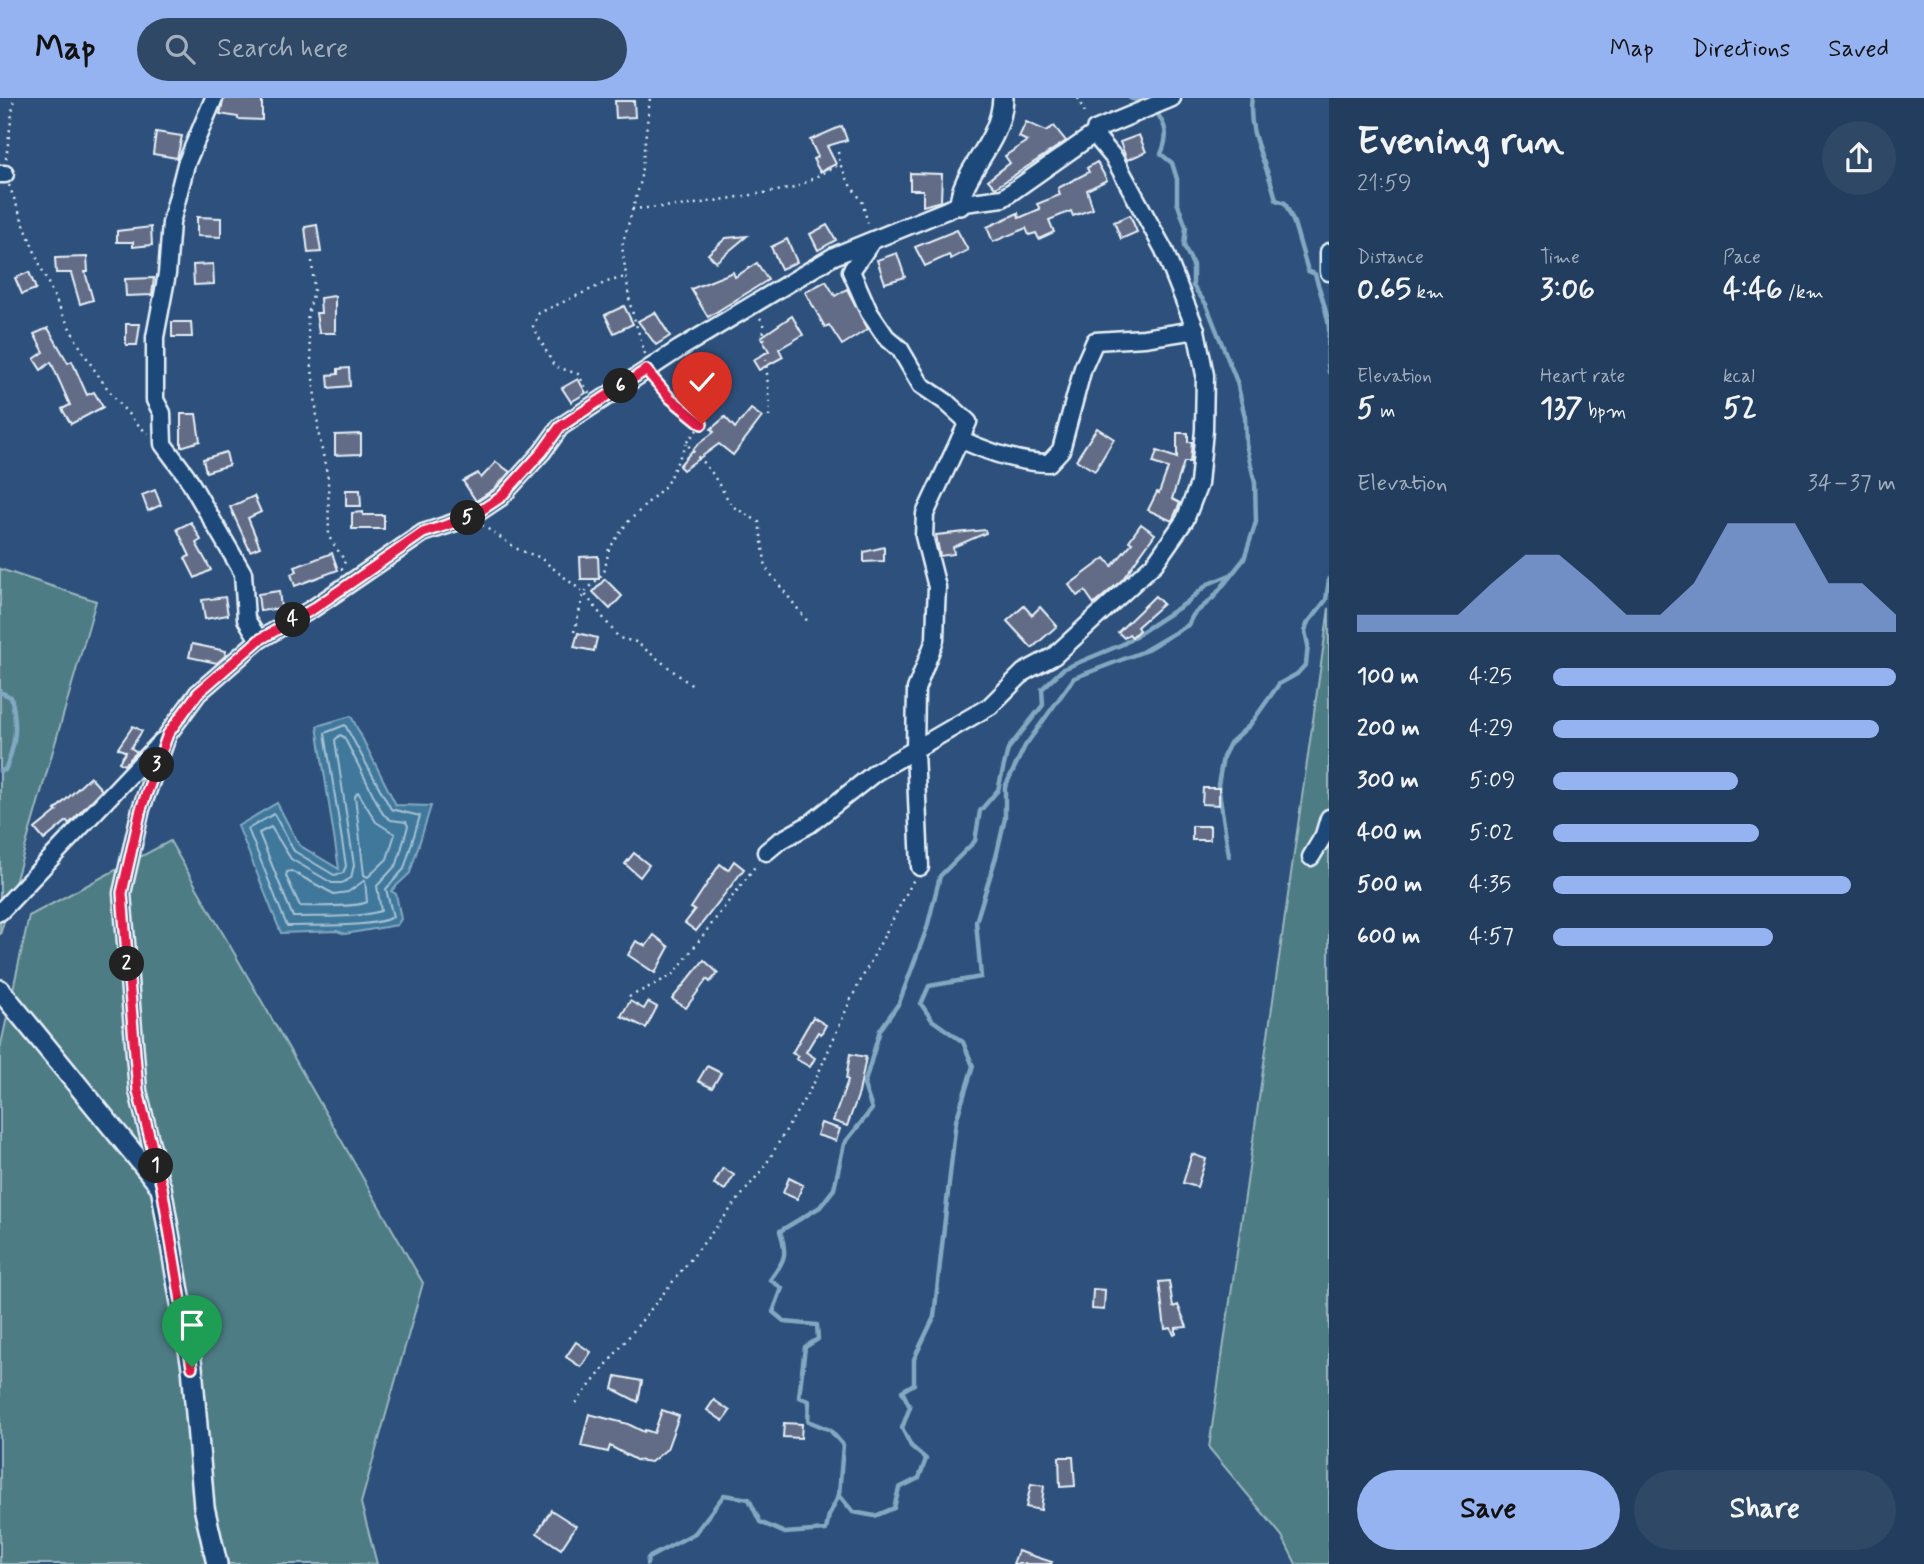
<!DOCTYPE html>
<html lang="en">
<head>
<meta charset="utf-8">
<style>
  body { margin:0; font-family:Mynerve,sans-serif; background:#2e4866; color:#f1f3f6; height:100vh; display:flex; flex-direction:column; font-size:26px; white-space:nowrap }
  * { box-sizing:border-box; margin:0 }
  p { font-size:23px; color:#a2aebc }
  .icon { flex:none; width:38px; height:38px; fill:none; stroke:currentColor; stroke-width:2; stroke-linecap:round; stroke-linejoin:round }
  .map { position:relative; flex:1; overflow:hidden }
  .side { display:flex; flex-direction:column; background:#223d5d; width:595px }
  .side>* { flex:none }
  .pin { position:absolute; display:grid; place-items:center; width:60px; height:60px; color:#fff; margin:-72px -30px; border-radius:50% 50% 50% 0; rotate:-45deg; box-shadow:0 0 7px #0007 }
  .pin .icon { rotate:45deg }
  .km { position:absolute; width:35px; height:35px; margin:-18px; border-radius:50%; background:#222; color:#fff; font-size:19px; line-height:35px; text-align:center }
  .round { display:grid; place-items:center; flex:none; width:74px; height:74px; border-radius:37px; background:#2e4866 }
  .head { display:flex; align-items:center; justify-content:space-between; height:119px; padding:0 28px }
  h1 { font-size:38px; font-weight:800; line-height:52px }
  .figures { display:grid; grid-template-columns:repeat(3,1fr); gap:10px; height:119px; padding:7px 28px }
  .figures div { display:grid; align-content:center }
  .figures b { font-size:30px; font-weight:800 }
  .figures small { font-size:19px; font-weight:400 }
  .figures p { font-size:19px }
  .chart { height:196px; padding:14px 28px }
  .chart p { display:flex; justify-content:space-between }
  .chart svg { width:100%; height:126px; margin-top:7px; fill:#95b2f1; opacity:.7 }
  .action { display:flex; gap:14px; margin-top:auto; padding:14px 28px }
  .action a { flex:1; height:80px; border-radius:42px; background:#95b2f1; color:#111; font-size:28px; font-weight:800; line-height:80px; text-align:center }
  .action a+a { background:#2e4866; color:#f1f3f6 }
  ul { padding:0 28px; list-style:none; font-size:23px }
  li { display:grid; grid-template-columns:112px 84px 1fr; align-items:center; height:52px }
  li i { height:18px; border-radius:9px; background:#95b2f1 }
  header { display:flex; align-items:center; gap:42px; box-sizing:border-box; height:98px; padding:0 35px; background:#95b2f1; color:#111 }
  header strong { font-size:33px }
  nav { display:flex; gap:38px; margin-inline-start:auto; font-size:24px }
  .search { width:490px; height:63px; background:#2e4866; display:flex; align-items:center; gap:18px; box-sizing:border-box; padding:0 24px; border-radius:38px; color:#a2aebc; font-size:26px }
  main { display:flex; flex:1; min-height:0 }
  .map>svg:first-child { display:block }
</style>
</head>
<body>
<header>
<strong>Map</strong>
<div class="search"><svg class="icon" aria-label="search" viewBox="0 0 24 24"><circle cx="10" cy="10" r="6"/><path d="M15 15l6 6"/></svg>Search here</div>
<nav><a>Map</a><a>Directions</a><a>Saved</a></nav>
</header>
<main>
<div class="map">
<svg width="1329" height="1466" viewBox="0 0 1329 1466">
  <rect width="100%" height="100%" fill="#2d517c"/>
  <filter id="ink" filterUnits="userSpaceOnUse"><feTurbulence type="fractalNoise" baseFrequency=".0143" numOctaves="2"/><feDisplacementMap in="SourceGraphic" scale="14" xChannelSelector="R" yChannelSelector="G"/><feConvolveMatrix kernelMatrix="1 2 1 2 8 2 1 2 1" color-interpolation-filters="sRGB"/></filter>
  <g filter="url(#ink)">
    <!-- green -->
    <g fill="#4e7c85" stroke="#9bb6be" stroke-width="2">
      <polygon points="0,471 96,503 0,837"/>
      <polygon points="1329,510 1329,1466 1296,1466 1282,1438 1209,1350"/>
      <polygon points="170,743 423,1185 361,1405 377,1466 0,1466 0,951 29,818"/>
    </g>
    <!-- water -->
    <polygon fill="#40789c" stroke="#83a8c1" stroke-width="2" points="351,618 396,707 431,708 410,775 391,793 396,796 401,821 397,827 345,836 337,833 281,835 238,728 277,705 299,747 339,771 317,628"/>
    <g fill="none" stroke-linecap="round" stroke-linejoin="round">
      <!-- shore -->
      <g stroke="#a5c1d3" stroke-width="2">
        <path d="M345,627L391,711L420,718L404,771L386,791L393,819C373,830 313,827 287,828L248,731L274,716L294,753L334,777L343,775L346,768L325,635Z"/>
        <path d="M340,637L344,639L383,716L391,722L406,724L408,728L397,766L377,788L381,813C353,821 323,818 293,819L259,735L271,729L291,761L332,785H342L351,780L354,767L335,642Z"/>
        <polygon points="358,694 376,724 395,736 387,761 368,779 364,777 355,698"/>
        <path d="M287,774L291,773L334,796L348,794L365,782L367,804C356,810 315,808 300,808L286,778Z"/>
      </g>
      <!-- stream -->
      <g stroke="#83a8c1" stroke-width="4.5">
        <polyline points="1130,0 1145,5"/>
        <path d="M1252,0C1246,37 1269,68 1276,102L1285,105L1294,125L1308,173L1315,176C1320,194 1327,212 1329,230C1329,246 1326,259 1329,274"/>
        <path d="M0,594L11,599C18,627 16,646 5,672L0,673"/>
        <polyline points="1229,758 1218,687 1223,659 1230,645 1250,627 1279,586 1297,576 1306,566 1308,547 1305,533 1307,526 1326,502 1329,481"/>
        <path d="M839,1397L843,1347L830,1332L808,1323L809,1303L799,1299L805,1249L818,1241L817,1227L785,1224L773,1214L782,1190L770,1182C785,1161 788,1158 780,1133L820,1109L834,1091L844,1046L872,1011L864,987L880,932L899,905L927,830L940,778L975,743L980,713L998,692L1008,651L1043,607L1042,591L1063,571L1123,546L1186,505L1208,486L1230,477"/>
        <path d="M647,1466L648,1460L695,1435L724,1397L749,1401L760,1424L785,1435L826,1432L829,1417L839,1397L853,1414L875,1418L894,1410L899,1390L919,1380L926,1361L911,1348L902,1330L910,1309L902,1293L914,1286V1261L934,1219L956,1023L973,968L963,944L932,922L921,906L929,888L981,879L976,824L996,759L1005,720V689L1025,648L1074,580L1142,554L1188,527L1193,517L1213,500L1244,461L1256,424L1255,385L1246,346L1245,319L1237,284L1206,206L1193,188V167L1184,148L1186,129L1177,104V81L1172,65L1161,56C1169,37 1167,29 1155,12"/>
      </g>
    </g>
    <!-- building -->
    <g fill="#646c86" stroke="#e8f1f8" stroke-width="2">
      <polygon points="224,0 262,1 262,22 238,21 238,19 220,16"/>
      <polygon points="615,3 634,3 635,19 616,20"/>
      <polygon points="1026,24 1046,33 1054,28 1066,43 995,90 988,82 1010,65 1005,58 1027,43 1019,39"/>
      <polygon points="842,28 847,42 827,48 836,66 820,74 813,61 818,59 810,42"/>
      <polygon points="156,34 182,38 177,60 153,56"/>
      <polygon points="1139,37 1146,54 1127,62 1120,44"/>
      <polygon points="1097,64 1107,82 1087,92 1093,111 1073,118 1071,113 1049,122 1054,134 1039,141 1036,135 1029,137 1026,130 993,144 987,129 1018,115 1019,120 1040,111 1037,106 1060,97 1058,90 1089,74 1087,70"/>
      <polygon points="910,75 942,76 941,103 923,108 923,92 910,92"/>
      <polygon points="1130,117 1137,134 1121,141 1114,124"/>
      <polygon points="197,119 221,120 221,139 197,138"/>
      <polygon points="317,127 321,154 308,155 305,129"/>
      <polygon points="827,127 836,142 818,152 810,136"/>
      <polygon points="151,129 152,147 133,149 133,144 117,144 117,133"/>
      <polygon points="957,132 968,152 951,161 949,157 925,168 915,149"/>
      <polygon points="747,138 716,164 708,156 726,140"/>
      <polygon points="787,141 797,164 781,171 771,149"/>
      <polygon points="897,155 905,179 885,185 877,162"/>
      <polygon points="87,159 88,174 85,174 93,202 80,206 71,175 56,175 55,160"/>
      <polygon points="757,165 768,182 708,219 691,191 733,174 735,179"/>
      <polygon points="213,166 214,186 194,187 193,167"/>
      <polygon points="29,174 36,191 22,196 15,180"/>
      <polygon points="154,180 152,197 126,198 125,181"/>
      <polygon points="826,183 835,198 847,191 868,231 842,247 829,227 825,229 805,194"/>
      <polygon points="335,198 335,235 319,235 316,215 321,215 320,200"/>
      <polygon points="624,208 633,226 614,235 605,217"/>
      <polygon points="655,214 670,238 656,247 638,223"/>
      <polygon points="792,218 803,237 779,251 783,259 759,272 753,262 769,253 761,239"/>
      <polygon points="172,224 191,224 192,239 172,239"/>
      <polygon points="126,226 140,226 137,247 126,247"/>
      <polygon points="48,230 68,265 72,263 87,297 94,294 103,309 71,326 62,311 70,307 51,264 41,272 34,261 44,254 34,236"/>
      <polygon points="349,270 350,288 329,290 328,277 338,276 338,271"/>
      <polygon points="578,281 586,295 571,304 562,290"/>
      <polygon points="751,311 762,319 733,357 719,346 683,372 679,368 697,347 714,334 711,331 725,319 735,330"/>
      <polygon points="181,316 196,316 200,343 181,349"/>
      <polygon points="1097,330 1114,341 1095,373 1076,362"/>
      <polygon points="1177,335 1188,335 1188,344 1192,344 1190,364 1184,364 1172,401 1180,405 1172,423 1148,412 1157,394 1159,395 1168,370 1153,365 1157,353 1177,360"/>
      <polygon points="361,336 361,356 335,357 335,337"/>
      <polygon points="226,354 229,367 206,374 203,361"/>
      <polygon points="496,364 510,374 494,391 476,403 463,383 478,375 481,380"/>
      <polygon points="155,392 161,407 148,413 142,397"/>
      <polygon points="346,392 360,392 361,408 346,408"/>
      <polygon points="254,398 261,414 248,420 260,449 250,453 230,409"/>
      <polygon points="363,414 363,417 384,417 384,431 352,431 352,415"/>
      <polygon points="191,424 201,442 196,445 211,472 195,480 185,460 190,458 177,431"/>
      <polygon points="1141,426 1155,436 1122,482 1094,506 1085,493 1077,498 1069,487 1105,460 1112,468 1132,445 1129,443"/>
      <polygon points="985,432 986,435 953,449 954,456 940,458 936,437"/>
      <polygon points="884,449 884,463 864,464 864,454"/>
      <polygon points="332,455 338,472 295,488 291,476 297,473 295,469"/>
      <polygon points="598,458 599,481 581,481 580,459"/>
      <polygon points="605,481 622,498 610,511 593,494"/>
      <polygon points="279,493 281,510 260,513 258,496"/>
      <polygon points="1155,498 1163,506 1137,529 1139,532 1132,539 1129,536 1124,540 1118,534"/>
      <polygon points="225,499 228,517 205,521 202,502"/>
      <polygon points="1024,508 1032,517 1040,509 1057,528 1032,550 1007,523"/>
      <polygon points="578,535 597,540 594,553 574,549"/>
      <polygon points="192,546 226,553 225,558 217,565 189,559"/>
      <polygon points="133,628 142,633 131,650 137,654 124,667 119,664 126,654 118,650"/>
      <polygon points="90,679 102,692 69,726 67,723 44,742 35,731 57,713 55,712"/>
      <polygon points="1203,690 1219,690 1219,707 1202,706"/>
      <rect x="1192" y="728" width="18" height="14"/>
      <polygon points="634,755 649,767 640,779 625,766"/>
      <polygon points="734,763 744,771 696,833 685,825 695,812 691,810 720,766 728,772"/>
      <polygon points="654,837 669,849 655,875 628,857 636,843 646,848"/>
      <polygon points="704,862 718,875 710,884 707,881 686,910 672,901"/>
      <polygon points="630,903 644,911 648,904 657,909 646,930 621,918"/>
      <polygon points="813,919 826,927 821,936 818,934 806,954 815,960 810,969 796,961 798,958 792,955"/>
      <polygon points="850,956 866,959 859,995 847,1028 833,1023 848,982 846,981"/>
      <polygon points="707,968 721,975 712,990 698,983"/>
      <polygon points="821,1025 840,1031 836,1043 817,1037"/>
      <polygon points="1192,1056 1206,1061 1197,1089 1183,1085"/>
      <polygon points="723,1070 734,1077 725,1092 714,1086"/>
      <polygon points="789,1080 803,1087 797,1101 783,1095"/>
      <polygon points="1169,1183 1173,1209 1178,1207 1187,1229 1176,1230 1176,1236 1174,1237 1171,1230 1165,1231 1159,1184"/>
      <polygon points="1093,1191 1105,1192 1104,1212 1092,1211"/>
      <polygon points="576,1244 591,1254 581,1269 566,1259"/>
      <polygon points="616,1278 642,1283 638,1304 613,1291"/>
      <polygon points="714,1302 730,1313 723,1323 707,1312"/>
      <polygon points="662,1312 679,1318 667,1351 651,1364 636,1362 610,1348 608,1354 581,1348 589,1316 628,1326 644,1334 645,1332 654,1335"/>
      <polygon points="784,1325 802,1326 801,1340 783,1339"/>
      <polygon points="1059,1359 1073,1359 1075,1388 1060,1389"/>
      <polygon points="1031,1386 1044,1388 1041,1412 1026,1409"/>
      <polygon points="551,1412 576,1428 561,1451 537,1435"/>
      <polygon points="1018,1453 1052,1464 1051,1466 1013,1466"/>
    </g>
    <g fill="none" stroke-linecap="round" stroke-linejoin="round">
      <!-- minor casing -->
      <g stroke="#e8f1f8" stroke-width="21">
        <g id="minor">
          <polyline points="214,0 186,66 171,125 167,176 155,239 155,302 162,315 163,346 186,377 243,475 246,521 259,542"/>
          <polyline points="0,76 5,76"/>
          <polyline points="872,143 851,173 869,214 886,239 900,251 921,287 946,304 968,324 925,416 924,438 937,489 936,511 935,542 916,591 915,653 920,769"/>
          <polyline points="1329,154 1329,174"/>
          <path d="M960,341C988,354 1018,365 1049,365L1061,352L1083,270L1095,243L1144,240L1196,232"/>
          <polyline points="766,754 778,744 810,726 876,674 990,608 1024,574 1054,558 1155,465 1185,422 1199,386 1204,332 1205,277 1196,232 1164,152 1114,60 1094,36"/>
          <polyline points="1311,759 1324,737 1329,720"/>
          <polyline points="0,814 162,643"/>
          <polyline points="161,1087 138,993 122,795 141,711 168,636 198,595 259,542 312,511 423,435 471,419 501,399 542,354 560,329 679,251 834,158 964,105 1003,100 1094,36 1095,32 1172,0"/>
        </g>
      </g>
      <!-- tertiary casing -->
      <g stroke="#e8f1f8" stroke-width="24">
        <g id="tertiary">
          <path d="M960,107C961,73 1001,47 1003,0"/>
          <polyline points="0,892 161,1089 192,1269 204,1409 217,1466"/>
        </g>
      </g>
      <!-- path -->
      <g stroke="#e8f1f8" stroke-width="2.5" stroke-dasharray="2 5" stroke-linecap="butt">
        <polyline points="1078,0 1087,19"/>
        <polyline points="838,54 840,66"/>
        <polyline points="6,61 14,0"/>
        <path d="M9,87C42,175 78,271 148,336"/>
        <polyline points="632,111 689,107 795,90 840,66 850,87 862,103 869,130"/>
        <polyline points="312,163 314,192 307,221 319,338 328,380 329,439 345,463 341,474"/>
        <polyline points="760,220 763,224 770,314 768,322"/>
        <polyline points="645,256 630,206 622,148 640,86 650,0"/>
        <polyline points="656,284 670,300 702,326 686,345 712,375 732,408 759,424 766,470 808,524"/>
        <polyline points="589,295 578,276 554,268 533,228 539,215 607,184 625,179"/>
        <polyline points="482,427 519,452 539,459 584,495 619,540 636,544 695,590"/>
        <polyline points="574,534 584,495 604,475 609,451 627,425 666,387 686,346"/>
        <polyline points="629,899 673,877 757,766"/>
        <polyline points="576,1305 765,1068 815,983 851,901 914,781"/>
      </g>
      <!-- minor -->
      <use href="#minor" stroke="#1f4a7a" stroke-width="16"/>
      <!-- tertiary -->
      <use href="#tertiary" stroke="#1f4a7a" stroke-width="19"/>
    </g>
  </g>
  <g fill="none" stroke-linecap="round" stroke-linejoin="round" filter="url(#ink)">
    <!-- route casing -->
    <g stroke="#fff" stroke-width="14">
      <polyline id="route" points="192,1269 162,1089 138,993 122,795 141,711 168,636 198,595 259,542 313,511 423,435 471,419 501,399 542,354 560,329 646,272 670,300 702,326"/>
    </g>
    <!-- route -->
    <use href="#route" stroke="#e11d48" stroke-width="9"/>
  </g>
</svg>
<div class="pin" style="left:192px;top:1269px;background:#1e9e55"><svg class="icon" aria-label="arrive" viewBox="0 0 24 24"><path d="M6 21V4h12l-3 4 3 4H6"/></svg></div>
<div class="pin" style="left:702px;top:326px;background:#d93025"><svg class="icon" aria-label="check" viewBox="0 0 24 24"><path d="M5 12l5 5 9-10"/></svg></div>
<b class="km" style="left:156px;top:1068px">1</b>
<b class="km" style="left:127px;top:866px">2</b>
<b class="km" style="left:157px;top:667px">3</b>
<b class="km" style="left:293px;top:522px">4</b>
<b class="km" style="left:468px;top:420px">5</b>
<b class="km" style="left:621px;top:288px">6</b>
</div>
<section class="side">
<div class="head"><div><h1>Evening run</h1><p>21:59</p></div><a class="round"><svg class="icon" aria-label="share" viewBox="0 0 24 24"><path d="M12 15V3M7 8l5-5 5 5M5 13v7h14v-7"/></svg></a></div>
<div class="figures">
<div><p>Distance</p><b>0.65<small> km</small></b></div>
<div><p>Time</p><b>3:06</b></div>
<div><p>Pace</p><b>4:46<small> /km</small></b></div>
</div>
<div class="figures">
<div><p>Elevation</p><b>5<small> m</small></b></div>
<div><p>Heart rate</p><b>137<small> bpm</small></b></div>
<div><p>kcal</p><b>52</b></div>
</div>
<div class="chart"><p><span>Elevation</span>34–37 m</p>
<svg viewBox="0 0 160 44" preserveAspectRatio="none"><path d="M0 44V38L10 38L20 38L30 38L40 27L50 17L60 17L70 27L80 38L90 38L100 27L110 6L120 6L130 6L140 27L150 27L160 38V44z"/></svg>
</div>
<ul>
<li><b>100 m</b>4:25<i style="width:100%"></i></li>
<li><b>200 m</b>4:29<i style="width:95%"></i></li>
<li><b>300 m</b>5:09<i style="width:54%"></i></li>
<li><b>400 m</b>5:02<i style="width:60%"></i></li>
<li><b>500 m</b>4:35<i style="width:87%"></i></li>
<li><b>600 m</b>4:57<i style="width:64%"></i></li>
</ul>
<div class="action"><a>Save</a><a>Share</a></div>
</section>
</main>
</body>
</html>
